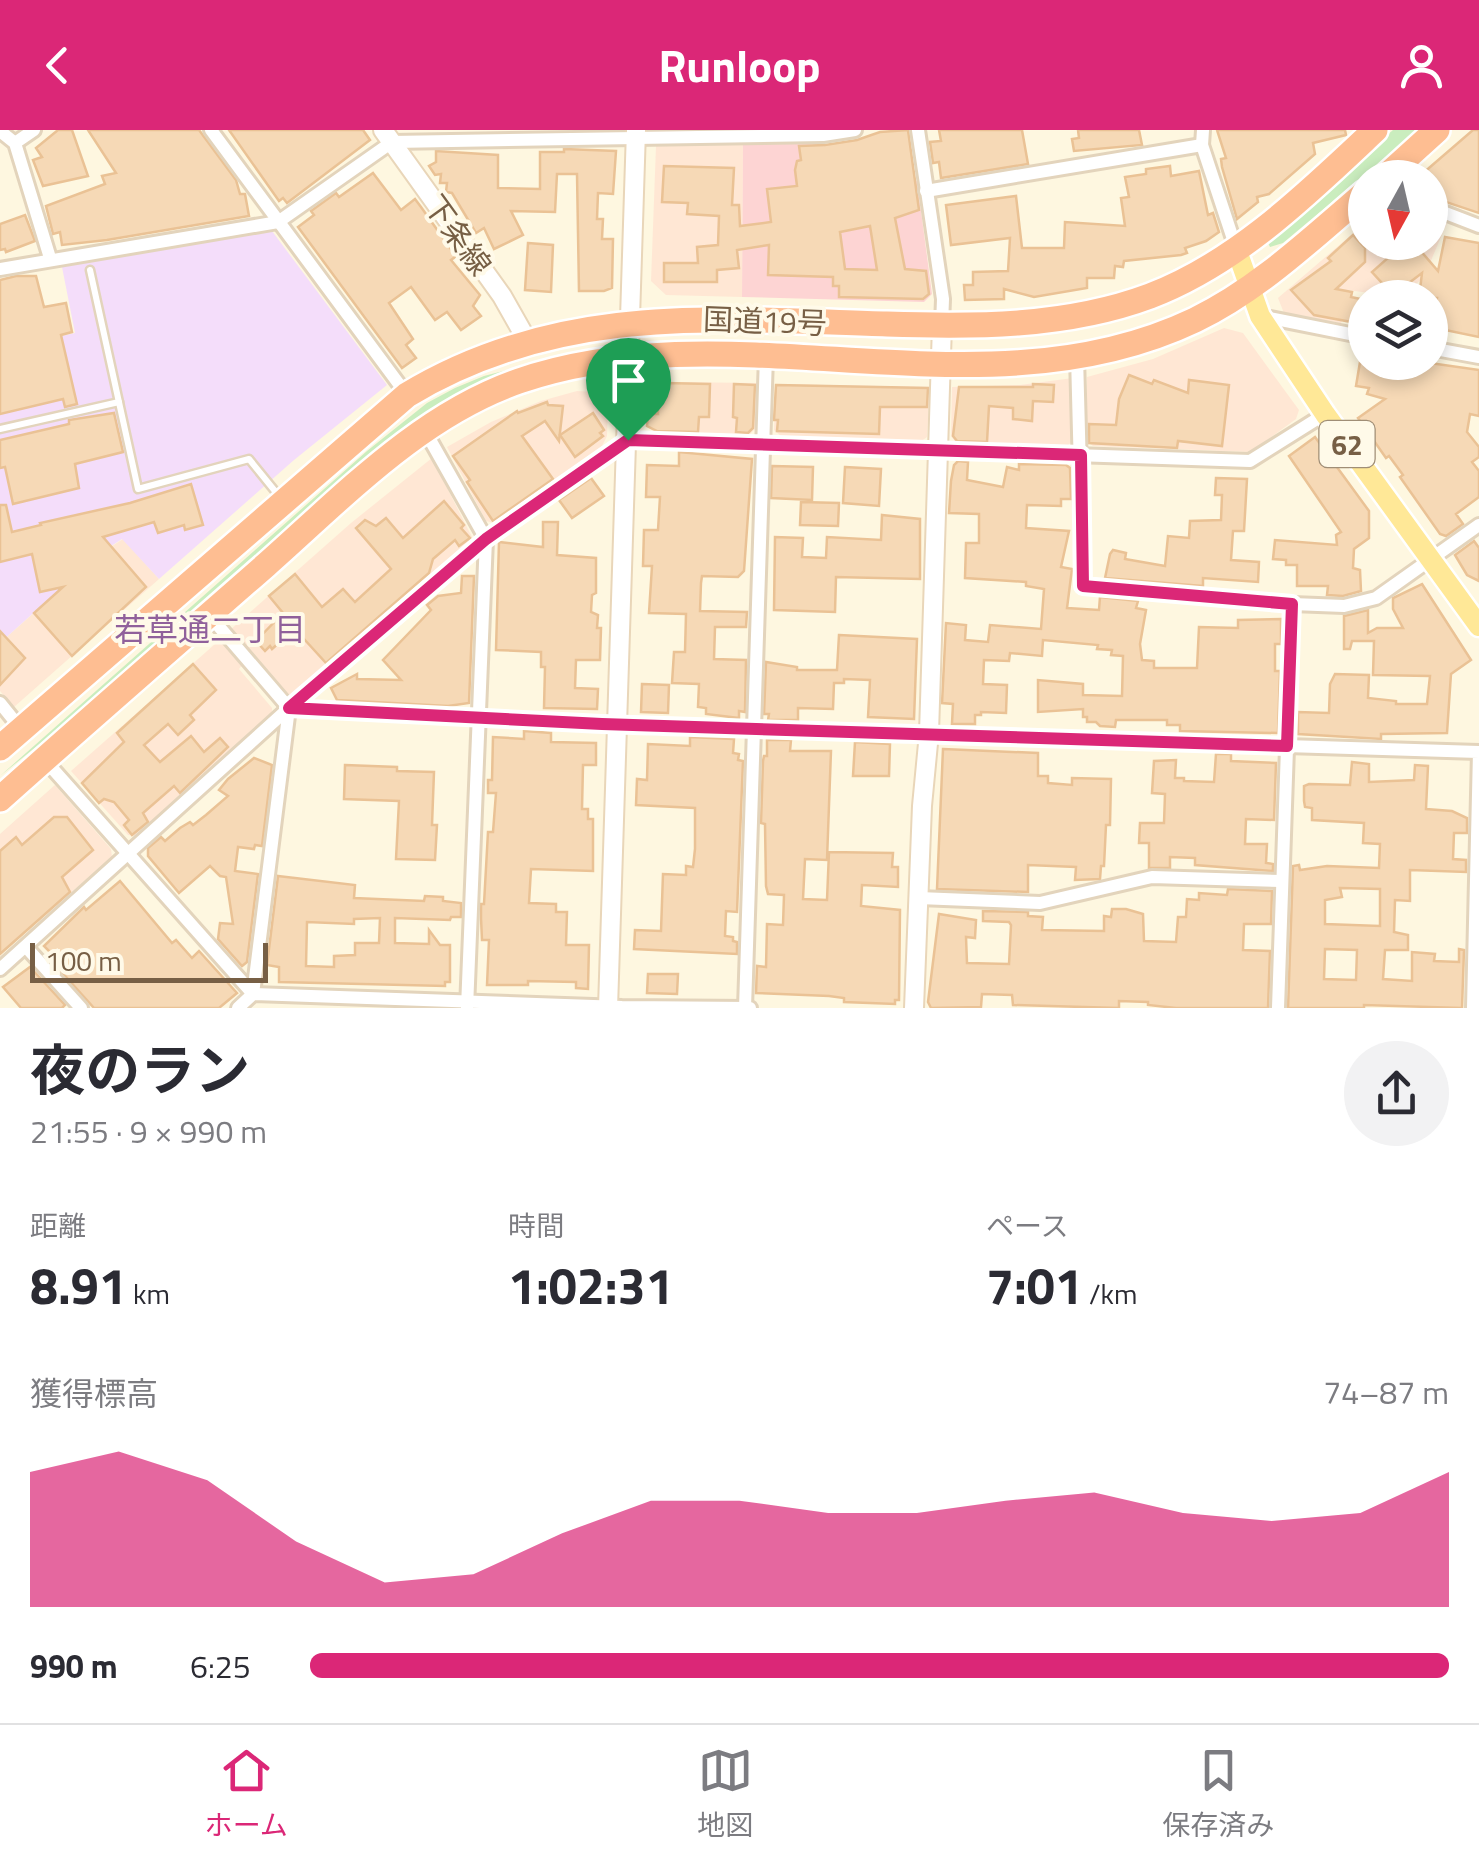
<!DOCTYPE html>
<html lang="ja">
<head>
<meta charset="utf-8">
<style>
  body { margin:0; font-family:"Titillium Web","Noto Sans JP",sans-serif; background:#f2f2f3; color:#2b2b33; height:100vh; display:flex; flex-direction:column; font-size:38px; white-space:nowrap }
  * { box-sizing:border-box; margin:0 }
  p { font-size:32px; color:#7c7c81 }
  .icon { flex:none; width:55px; height:55px; fill:none; stroke:currentColor; stroke-width:2; stroke-linecap:round; stroke-linejoin:round }
  .map { position:relative; height:878px; overflow:hidden }
  .drawer { display:flex; flex-direction:column; background:#fff; flex:1 }
  .drawer>* { flex:none }
  .needle { width:65px; rotate:188deg }
  .tools { position:absolute; left:1348px; top:30px; display:grid; gap:20px }
  .tools a { display:grid; place-items:center; width:100px; height:100px; border-radius:50%; background:#fff; box-shadow:0 5px 15px #0003; font-size:50px }
  .scale { position:absolute; left:30px; bottom:25px; width:238px; box-sizing:border-box; padding-left:10px; border:5px solid #775f45; border-top:0; font-size:28px; line-height:35px; white-space:nowrap; color:#775f45; -webkit-text-stroke:8px #fffae9; paint-order:stroke }
  .pin { position:absolute; display:grid; place-items:center; width:85px; height:85px; color:#fff; margin:-102px -42px; border-radius:50% 50% 50% 0; rotate:-45deg; box-shadow:0 0 10px #0007 }
  .pin .icon { rotate:45deg }
  .round { display:grid; place-items:center; flex:none; width:105px; height:105px; border-radius:52px; background:#f2f2f3 }
  .headline { display:flex; align-items:center; justify-content:space-between; height:170px; padding:0 30px }
  h1 { font-size:55px; font-weight:700; line-height:75px }
  .figures { display:grid; grid-template-columns:repeat(3,1fr); gap:15px; height:170px; padding:10px 30px }
  .figures div { display:grid; align-content:center }
  .figures b { font-size:50px; font-weight:700 }
  .figures small { font-size:28px; font-weight:400 }
  .figures p { font-size:28px }
  .chart { height:280px; padding:20px 30px }
  .chart p { display:flex; justify-content:space-between }
  .chart svg { width:100%; height:180px; margin-top:10px; fill:#db2777; opacity:.7 }
  ul { padding:0 30px; list-style:none; font-size:32px }
  li { display:grid; grid-template-columns:160px 120px 1fr; align-items:center; height:75px }
  li i { height:25px; border-radius:12px; background:#db2777 }
  header { display:flex; justify-content:space-between; align-items:center; height:130px; padding:0 30px; background:#db2777; color:#fff; font-size:45px; font-weight:700 }
  .tab-bar { display:flex; justify-content:space-around; align-items:center; height:140px; border-top:2px solid #e1e1e2; background:#fff; font-size:28px; color:#7c7c81 }
  .tab-bar a { display:grid; justify-items:center; gap:5px }
  .tab-bar .selected { color:#db2777 }
  .map>svg:first-child { display:block }
</style>
</head>
<body>
<header><svg class="icon" aria-label="back" viewBox="0 0 24 24"><path d="M15 5l-7 7 7 7"/></svg>Runloop<svg class="icon" aria-label="person" viewBox="0 0 24 24"><circle cx="12" cy="8" r="4"/><path d="M4 21q1-7 8-7t8 7"/></svg></header>
<div class="map">
<svg width="1479" height="878" viewBox="0 0 1479 878">
  <rect width="100%" height="100%" fill="#fef7e0"/>
  <!-- commercial -->
  <g fill="#ffe7d4">
    <polygon points="743,12 742,167 666,165 651,151 656,16 661,13"/>
    <polygon points="1430,84 1447,93 1424,147 1401,167 1347,160 1341,194 1284,183 1278,168 1365,93 1365,112 1430,112"/>
    <polygon points="1224,198 1243,203 1299,280 1296,289 1251,322 1093,316 1087,311 1087,247 1153,229"/>
    <polygon points="1073,248 1073,311 1067,316 956,313 951,306 952,257 1020,255"/>
    <polygon points="671,252 757,253 755,299 749,305 653,301 646,295 648,265 658,255"/>
    <polygon points="776,254 930,257 927,307 920,312 781,306 774,300"/>
    <polygon points="577,261 594,262 608,274 607,306 602,316 494,393 486,391 447,317 491,292 541,271"/>
    <polygon points="432,328 473,409 295,565 286,565 229,501 351,393"/>
    <polygon points="123,409 159,449 14,577 0,561 0,513 100,424"/>
    <polygon points="223,507 245,532 239,539 272,578 272,586 137,706 128,705 71,641"/>
    <polygon points="55,655 111,719 112,727 0,825 0,704"/>
  </g>
  <!-- education -->
  <polygon fill="#f4ddfa" points="272,101 387,255 294,330 159,449 122,409 99,424 0,513 0,220 75,203 62,137"/>
  <!-- medical -->
  <polygon fill="#fdd4d3" points="824,10 832,60 917,51 932,164 924,172 742,167 743,12"/>
  <!-- green -->
  <g fill="#caedbe">
    <polygon points="1393,0 1418,0 1283,113 1270,117 1268,113 1274,104"/>
    <path d="M587,219V222C505,238 451,267 382,314L63,595L0,646L367,321L427,273L455,258L484,246Z"/>
  </g>
  <!-- building -->
  <g fill="#f6d9b6" stroke="#eac295" stroke-width="2.5" fill-rule="evenodd">
    <polygon points="58,0 72,0 88,46 43,56 33,30 42,27 36,18"/>
    <polygon points="88,0 199,0 236,50 240,64 245,64 249,86 107,110 62,115 60,102 53,104 46,76 105,54 102,46 116,43"/>
    <polygon points="229,0 363,0 370,10 287,73 283,68 279,71"/>
    <path d="M908,0L919,80L895,88L905,139L926,141L929,164L923,169L839,167V156H833V147L768,145L769,115L737,120L739,138L717,140V152H664V133H698L697,117L718,115L719,86L687,84L688,73L662,72L664,36L734,38L732,75H739L740,96L771,92L767,59L797,56L795,40L797,31L801,30L799,16L825,15L857,10L880,2ZM870,96L877,140L845,139L840,102Z"/>
    <polygon points="939,0 1022,0 1028,34 941,48 939,32 933,33 930,12 941,11"/>
    <polygon points="1078,0 1139,0 1142,15 1074,21 1072,9 1079,8"/>
    <polygon points="1217,0 1345,0 1346,5 1313,13 1315,24 1269,64 1257,67 1258,72 1237,89 1222,37 1221,29 1226,28"/>
    <polygon points="1473,0 1479,0 1479,83 1437,69 1432,64 1436,61 1430,53 1430,48 1422,44"/>
    <polygon points="564,19 616,21 613,64 598,63 597,89 603,89 602,109 613,109 612,158 604,161 579,161 577,44 557,44 555,82 511,81 523,105 494,119 484,98 476,103 452,63 446,62 447,53 440,53 441,44 435,45 429,36 436,32 436,21 498,25 498,58 540,59 540,22 564,22"/>
    <polygon points="1170,36 1171,46 1199,41 1208,85 1213,83 1219,102 1206,111 1185,118 1187,123 1181,125 1124,131 1123,137 1115,136 1114,148 1087,148 1087,158 1034,167 1004,159 1004,169 965,170 964,155 973,155 973,142 1008,141 1010,108 951,115 946,75 1016,66 1022,118 1064,118 1065,92 1125,96 1121,68 1129,67 1125,47 1146,44 1146,39"/>
    <polygon points="373,43 401,80 415,69 421,77 453,122 455,127 451,130 480,165 473,176 481,186 461,200 447,182 435,190 411,157 389,173 413,209 406,215 416,228 402,238 298,97 314,85 311,81 336,63 339,67"/>
    <polygon points="25,85 35,111 6,122 5,119 0,120 0,94"/>
    <polygon points="1353,105 1365,118 1365,132 1336,159 1352,162 1351,167 1365,170 1362,194 1314,185 1291,160 1331,131 1328,128"/>
    <polygon points="1445,107 1479,113 1479,207 1431,197 1437,168 1419,168 1422,143 1393,165 1372,142 1406,112 1413,112 1438,141"/>
    <polygon points="528,113 553,115 551,162 525,160"/>
    <polygon points="16,146 36,146 44,177 66,173 72,202 61,205 77,274 65,277 63,269 0,284 0,150"/>
    <polygon points="1360,232 1423,232 1479,240 1479,286 1470,284 1467,302 1479,317 1479,327 1472,332 1479,341 1479,367 1456,384 1463,394 1446,406 1440,404 1400,347 1403,345 1389,326 1386,328 1358,288 1385,269 1367,264 1369,258 1356,256"/>
    <polygon points="1129,245 1152,254 1154,250 1188,263 1189,250 1229,255 1222,316 1178,311 1177,318 1089,313 1089,294 1116,295 1119,269"/>
    <polygon points="665,253 710,254 709,287 699,287 698,302 657,301 647,296 648,284 658,284 658,268 664,268"/>
    <polygon points="734,254 755,255 753,298 748,303 736,302 737,288 733,287"/>
    <polygon points="1033,254 1054,255 1053,272 1033,271 1032,291 1013,289 1013,278 989,276 987,312 957,311 953,306 959,257 1033,257"/>
    <polygon points="776,255 928,258 927,277 880,277 879,304 777,301 778,290 774,290"/>
    <polygon points="547,272 548,275 563,276 559,311 545,291 522,306 553,349 493,391 467,352 470,350 453,326 517,281 518,283"/>
    <polygon points="114,283 123,322 75,334 79,358 13,374 5,337 0,338 0,310 69,294 69,290"/>
    <polygon points="593,283 604,300 600,303 603,306 575,327 560,305"/>
    <polygon points="1315,307 1369,381 1369,408 1354,419 1353,438 1360,440 1361,461 1343,466 1327,465 1328,456 1297,456 1297,435 1286,435 1286,430 1273,429 1275,410 1337,415 1336,405 1341,402 1289,326"/>
    <polygon points="679,322 752,329 744,441 738,447 702,446 701,453 700,481 747,482 746,497 715,497 714,529 746,530 745,582 739,581 739,588 706,584 706,578 698,577 699,554 672,553 674,522 685,522 686,484 649,483 652,436 643,436 644,400 658,400 660,367 646,367 647,335 679,336"/>
    <polygon points="958,331 968,332 967,350 1003,357 1007,337 1019,340 1019,334 1066,335 1070,338 1071,369 1061,369 1061,376 1027,375 1026,398 1069,401 1061,437 1072,439 1067,478 1099,480 1100,467 1138,471 1136,478 1146,480 1140,514 1142,530 1154,531 1154,538 1197,538 1199,497 1238,498 1238,490 1281,489 1281,514 1275,514 1275,541 1280,541 1278,603 1180,601 1180,595 1167,595 1167,590 1116,590 1115,597 1100,596 1096,592 1087,592 1087,587 1083,587 1083,579 1038,582 1038,550 1083,554 1083,565 1122,566 1123,526 1111,525 1112,520 1097,519 1098,515 1043,510 1042,526 1010,523 1009,531 984,530 983,554 1007,555 1006,583 981,582 981,585 975,585 975,594 952,594 953,574 942,573 946,493 966,495 965,510 988,512 990,495 1041,499 1044,459 1026,456 1026,452 965,448 966,413 979,413 979,384 949,383 951,351 954,335"/>
    <polygon points="772,336 813,337 812,370 771,368"/>
    <polygon points="845,337 881,339 879,376 843,373"/>
    <polygon points="591,348 604,366 572,388 559,370"/>
    <polygon points="1216,348 1247,349 1244,401 1233,401 1231,430 1259,432 1258,452 1203,448 1203,456 1105,448 1110,424 1113,420 1126,423 1125,429 1165,436 1168,406 1189,408 1190,391 1221,390 1222,365 1215,365"/>
    <polygon points="191,354 203,395 185,400 184,395 158,403 154,392 103,407 146,457 72,526 34,483 63,457 40,462 32,424 0,432 0,375 6,375 12,402 41,395 40,393 130,373"/>
    <polygon points="444,371 464,395 461,398 470,408 459,416 455,410 433,429 429,443 326,533 304,509 299,514 290,503 272,519 270,516 265,521 256,511 283,483 269,466 295,444 322,477 343,459 355,472 391,439 356,398 365,390 376,396 386,388 403,408"/>
    <polygon points="801,372 839,373 838,396 800,395"/>
    <polygon points="882,385 920,389 920,449 836,447 835,482 774,480 775,407 803,408 802,427 826,428 827,407 881,410"/>
    <polygon points="543,392 558,392 557,425 596,428 596,463 592,465 591,482 598,485 597,498 601,498 600,530 576,530 575,558 598,559 597,579 544,578 545,537 541,537 541,522 496,520 499,412 543,417"/>
    <polygon points="1474,411 1479,418 1479,451 1467,445 1455,425"/>
    <polygon points="462,446 474,446 469,573 448,576 337,570 331,558 357,544 357,549 401,550 383,530 431,480 427,475 438,466 461,463"/>
    <polygon points="1422,454 1471,530 1451,544 1447,603 1381,604 1381,609 1298,604 1298,582 1329,583 1330,554 1335,544 1369,545 1368,568 1396,571 1396,574 1427,574 1430,546 1373,545 1374,511 1352,511 1350,519 1344,519 1344,486 1368,480 1368,503 1377,498 1403,498 1393,479 1393,468"/>
    <polygon points="0,501 25,528 0,555"/>
    <polygon points="839,505 917,509 914,589 868,587 870,550 844,549 844,553 834,553 833,579 798,578 798,590 768,590 769,584 764,584 766,532 797,537 797,540 837,540"/>
    <polygon points="193,534 216,560 190,585 194,590 178,605 168,594 144,615 160,632 191,606 204,622 220,608 228,617 180,663 174,656 143,683 148,692 132,705 124,695 129,690 114,672 104,669 99,673 82,653 124,612 117,603"/>
    <polygon points="642,554 669,555 668,583 641,582"/>
    <polygon points="524,601 551,603 551,612 596,613 596,635 583,635 582,679 588,679 588,689 593,689 593,741 531,739 529,773 556,774 556,782 567,782 566,815 589,815 588,859 576,858 576,852 528,851 528,855 487,855 489,810 482,810 481,788 481,774 484,774 488,702 493,702 496,663 488,663 488,650 492,650 493,607 524,609"/>
    <polygon points="690,607 734,609 733,623 739,624 738,630 743,631 737,782 726,781 725,806 733,807 733,811 737,812 737,824 634,819 635,800 661,801 663,744 686,745 686,736 693,737 695,719 695,678 636,675 637,649 647,650 648,614 690,616"/>
    <polygon points="767,610 791,610 790,621 831,621 827,730 805,729 803,769 827,770 829,722 893,723 892,737 898,737 898,757 862,755 861,776 900,780 899,870 895,870 895,874 844,872 844,868 829,866 756,863 757,836 766,837 767,794 783,795 784,765 768,764 766,756 765,694 761,693 763,631 764,626 767,626"/>
    <polygon points="855,612 890,614 889,646 853,646"/>
    <polygon points="943,619 1038,623 1038,646 1048,646 1048,653 1072,655 1072,648 1111,649 1110,695 1106,695 1104,736 1101,736 1100,749 1075,750 1076,737 1028,735 1028,762 937,759"/>
    <polygon points="1216,624 1231,624 1231,631 1276,633 1274,690 1246,689 1245,714 1267,714 1266,733 1273,734 1273,741 1195,735 1195,728 1170,727 1170,738 1149,738 1149,713 1139,713 1140,693 1164,693 1165,664 1152,663 1154,631 1176,630 1175,648 1184,648 1184,651 1214,652"/>
    <polygon points="254,628 272,635 262,716 255,715 254,719 238,717 235,741 258,744 247,832 242,836 218,809 220,793 233,794 226,747 220,746 210,736 179,763 148,726 148,718 161,707 165,711 180,698 190,692 193,695 206,685 228,666 219,660 228,649"/>
    <path d="M1352,632L1369,634V652L1414,650L1415,635L1428,636L1426,679L1452,681L1467,688V703H1454L1453,729L1466,730V742L1410,740V771L1395,770L1394,802L1408,805V820H1385L1383,849L1412,851V822L1435,824L1434,831L1459,832V819L1464,820L1462,878L1364,875V878H1288L1293,736L1299,735L1300,740L1327,736L1379,738L1380,714L1363,713L1364,693L1312,690V678L1305,677L1304,671V656L1309,654L1350,655ZM1340,758L1380,759V796L1325,794V770L1342,767ZM1325,819L1357,820L1356,850L1324,849Z"/>
    <polygon points="345,635 397,637 397,641 434,642 432,695 437,695 435,730 396,729 399,671 344,669"/>
    <polygon points="54,687 67,687 93,720 62,747 70,762 0,824 0,721 16,707 22,715"/>
    <path d="M278,746L355,755L354,768L424,771L425,766L443,767V771L461,773V787H451L450,790L395,788V813L429,814V800L440,815H450V852H445V856L279,852V837L267,835ZM380,788L379,813H355V825L334,826V837L306,836L307,792L354,794V789Z"/>
    <polygon points="120,751 172,813 176,810 192,828 199,821 237,863 219,878 94,878 50,829 54,826 44,816 84,777 86,780"/>
    <polygon points="1228,759 1272,761 1271,794 1244,794 1243,820 1270,821 1268,878 1176,878 1148,875 1148,872 1119,871 1119,878 1013,875 1012,865 982,864 981,877 931,878 928,872 939,784 976,790 975,808 966,807 967,833 1009,834 1011,795 1009,792 983,791 983,781 1028,782 1028,786 1043,787 1042,800 1104,801 1104,786 1111,787 1112,779 1126,779 1143,784 1144,811 1176,812 1178,787 1186,787 1187,769 1199,770 1199,763 1227,765"/>
    <polygon points="30,837 65,875 62,878 21,878 3,857"/>
    <polygon points="648,844 678,844 677,864 647,863"/>
  </g>
  <g fill="none" stroke-linecap="round" stroke-linejoin="round">
    <!-- lane casing -->
    <g stroke="#e3d4bc" stroke-width="11">
      <g id="lane">
        <polyline points="90,140 138,359 249,329 279,366"/>
        <polyline points="0,299 119,272"/>
      </g>
    </g>
    <!-- street casing -->
    <g stroke="#e3d4bc" stroke-width="18">
      <g id="street">
        <polyline points="211,0 407,265"/>
        <polyline points="918,0 943,169 942,195"/>
        <polyline points="1203,0 1202,15 1237,121"/>
        <polyline points="0,1 15,13 50,128"/>
        <polyline points="15,13 34,0"/>
        <polyline points="926,61 1202,15"/>
        <polyline points="1430,77 1479,96"/>
        <polyline points="0,139 278,92 392,12 823,5 855,0"/>
        <polyline points="1260,186 1365,207"/>
        <polyline points="1430,218 1479,227"/>
        <polyline points="1077,226 1083,456 1292,474 1344,476 1376,468 1479,395"/>
        <polyline points="424,299 486,409 467,878"/>
        <polyline points="209,485 289,578"/>
        <polyline points="0,573 21,599"/>
        <polyline points="44,629 253,864"/>
        <polyline points="919,768 1040,773 1152,747 1282,751"/>
        <polyline points="26,817 81,878"/>
        <polyline points="0,839 289,578 616,595 1479,622 1473,878"/>
        <polyline points="253,864 289,578 486,409 628,310 1250,331 1325,284"/>
        <polyline points="238,878 253,864 622,877 750,878"/>
        <polyline points="745,878 766,226"/>
        <polyline points="1278,878 1292,474"/>
      </g>
    </g>
    <!-- secondary casing -->
    <g stroke="#e9d6b9" stroke-width="22">
      <g id="secondary">
        <polyline points="383,0 502,166 528,212"/>
        <polyline points="608,878 636,0"/>
        <polyline points="914,878 922,676 929,603 942,195"/>
      </g>
    </g>
    <!-- primary casing -->
    <g stroke="#fff" stroke-width="25">
      <polyline id="primary" points="1237,121 1260,186 1325,284 1479,496"/>
    </g>
    <!-- highway casing -->
    <g stroke="#fff" stroke-width="30">
      <g id="highway">
        <polyline points="1384,48 1437,0"/>
        <path d="M0,618L407,265C559,173 718,189 887,194C975,197 1067,197 1150,166C1237,133 1308,63 1375,0"/>
        <path d="M0,669C88,590 177,513 266,435C343,367 420,285 519,251C737,176 981,292 1195,190C1259,159 1311,109 1365,63"/>
      </g>
    </g>
    <!-- lane -->
    <use href="#lane" stroke="#fff" stroke-width="6"/>
    <!-- street -->
    <use href="#street" stroke="#fff" stroke-width="12"/>
    <!-- secondary -->
    <use href="#secondary" stroke="#fff" stroke-width="18"/>
    <!-- primary -->
    <use href="#primary" stroke="#ffe897" stroke-width="20"/>
    <!-- highway -->
    <use href="#highway" stroke="#febe92" stroke-width="25"/>
  </g>
  <g fill="none" stroke-linecap="round" stroke-linejoin="round">
    <!-- route casing -->
    <g stroke="#fff" stroke-width="20">
      <polygon id="route" points="628,310 1081,325 1083,456 1292,474 1287,616 602,594 289,578 486,409"/>
    </g>
    <!-- route -->
    <use href="#route" stroke="#db2777" stroke-width="12"/>
  </g>
  <g text-anchor="middle" dominant-baseline="central" stroke-width="8" stroke-linejoin="round" paint-order="stroke">
    <!-- shield labels -->
    <rect fill="#fffae9" stroke="#a08e76" stroke-width="2.5" x="1319.5" y="291" width="55" height="46" rx="8"/>
    <g font-size="28" font-weight="bold" fill="#775f45">
      <text x="1347" y="314">62</text>
    </g>
    <!-- street labels -->
    <g font-size="30" fill="#775f45" stroke="#fffae9">
      <text transform="translate(458 105) rotate(54)">下条線</text>
      <text transform="translate(765 191) rotate(2)">国道19号</text>
    </g>
    <!-- neighbourhood labels -->
    <g font-size="32" fill="#90609b" stroke="#fffae9">
      <text x="210" y="499">若草通二丁目</text>
    </g>
  </g>
</svg>
<div class="tools">
<a><svg class="needle" viewBox="-14 -14 28 28"><path d="M0-13l5 13h-10z" fill="#e53935"/><path d="M0 13l5-13h-10z" fill="#7c7c81"/></svg></a>
<a><svg class="icon" aria-label="layers" viewBox="0 0 24 24"><path d="M12 4l9 5-9 5-9-5zM3 14l9 5 9-5"/></svg></a>
</div>
<div class="scale">100 m</div>
<div class="pin" style="left:628px;top:310px;background:#1e9e55"><svg class="icon" aria-label="arrive" viewBox="0 0 24 24"><path d="M6 21V4h12l-3 4 3 4H6"/></svg></div>
</div>
<section class="drawer">
<div class="headline"><div><h1>夜のラン</h1><p>21:55 · 9 × 990 m</p></div><a class="round"><svg class="icon" aria-label="share" viewBox="0 0 24 24"><path d="M12 15V3M7 8l5-5 5 5M5 13v7h14v-7"/></svg></a></div>
<div class="figures">
<div><p>距離</p><b>8.91<small> km</small></b></div>
<div><p>時間</p><b>1:02:31</b></div>
<div><p>ペース</p><b>7:01<small> /km</small></b></div>
</div>
<div class="chart"><p><span>獲得標高</span>74–87 m</p>
<svg viewBox="0 0 160 44" preserveAspectRatio="none"><path d="M0 44V11L10 6L20 13L30 28L40 38L50 36L60 26L70 18L80 18L90 21L100 21L110 18L120 16L130 21L140 23L150 21L160 11V44z"/></svg>
</div>
<ul>
<li><b>990 m</b>6:25<i style="width:100%"></i></li>
</ul>
</section>
<nav class="tab-bar">
<a class="selected"><svg class="icon" aria-label="home" viewBox="0 0 24 24"><path d="M3 11l9-7 9 7M6 9v11h12V9"/></svg>ホーム</a>
<a><svg class="icon" aria-label="map" viewBox="0 0 24 24"><path d="M3 6l6-2 6 2 6-2v14l-6 2-6-2-6 2zM9 4v14M15 6v14"/></svg>地図</a>
<a><svg class="icon" aria-label="saved" viewBox="0 0 24 24"><path d="M7 4h10v16l-5-4-5 4z"/></svg>保存済み</a>
</nav>
</body>
</html>
